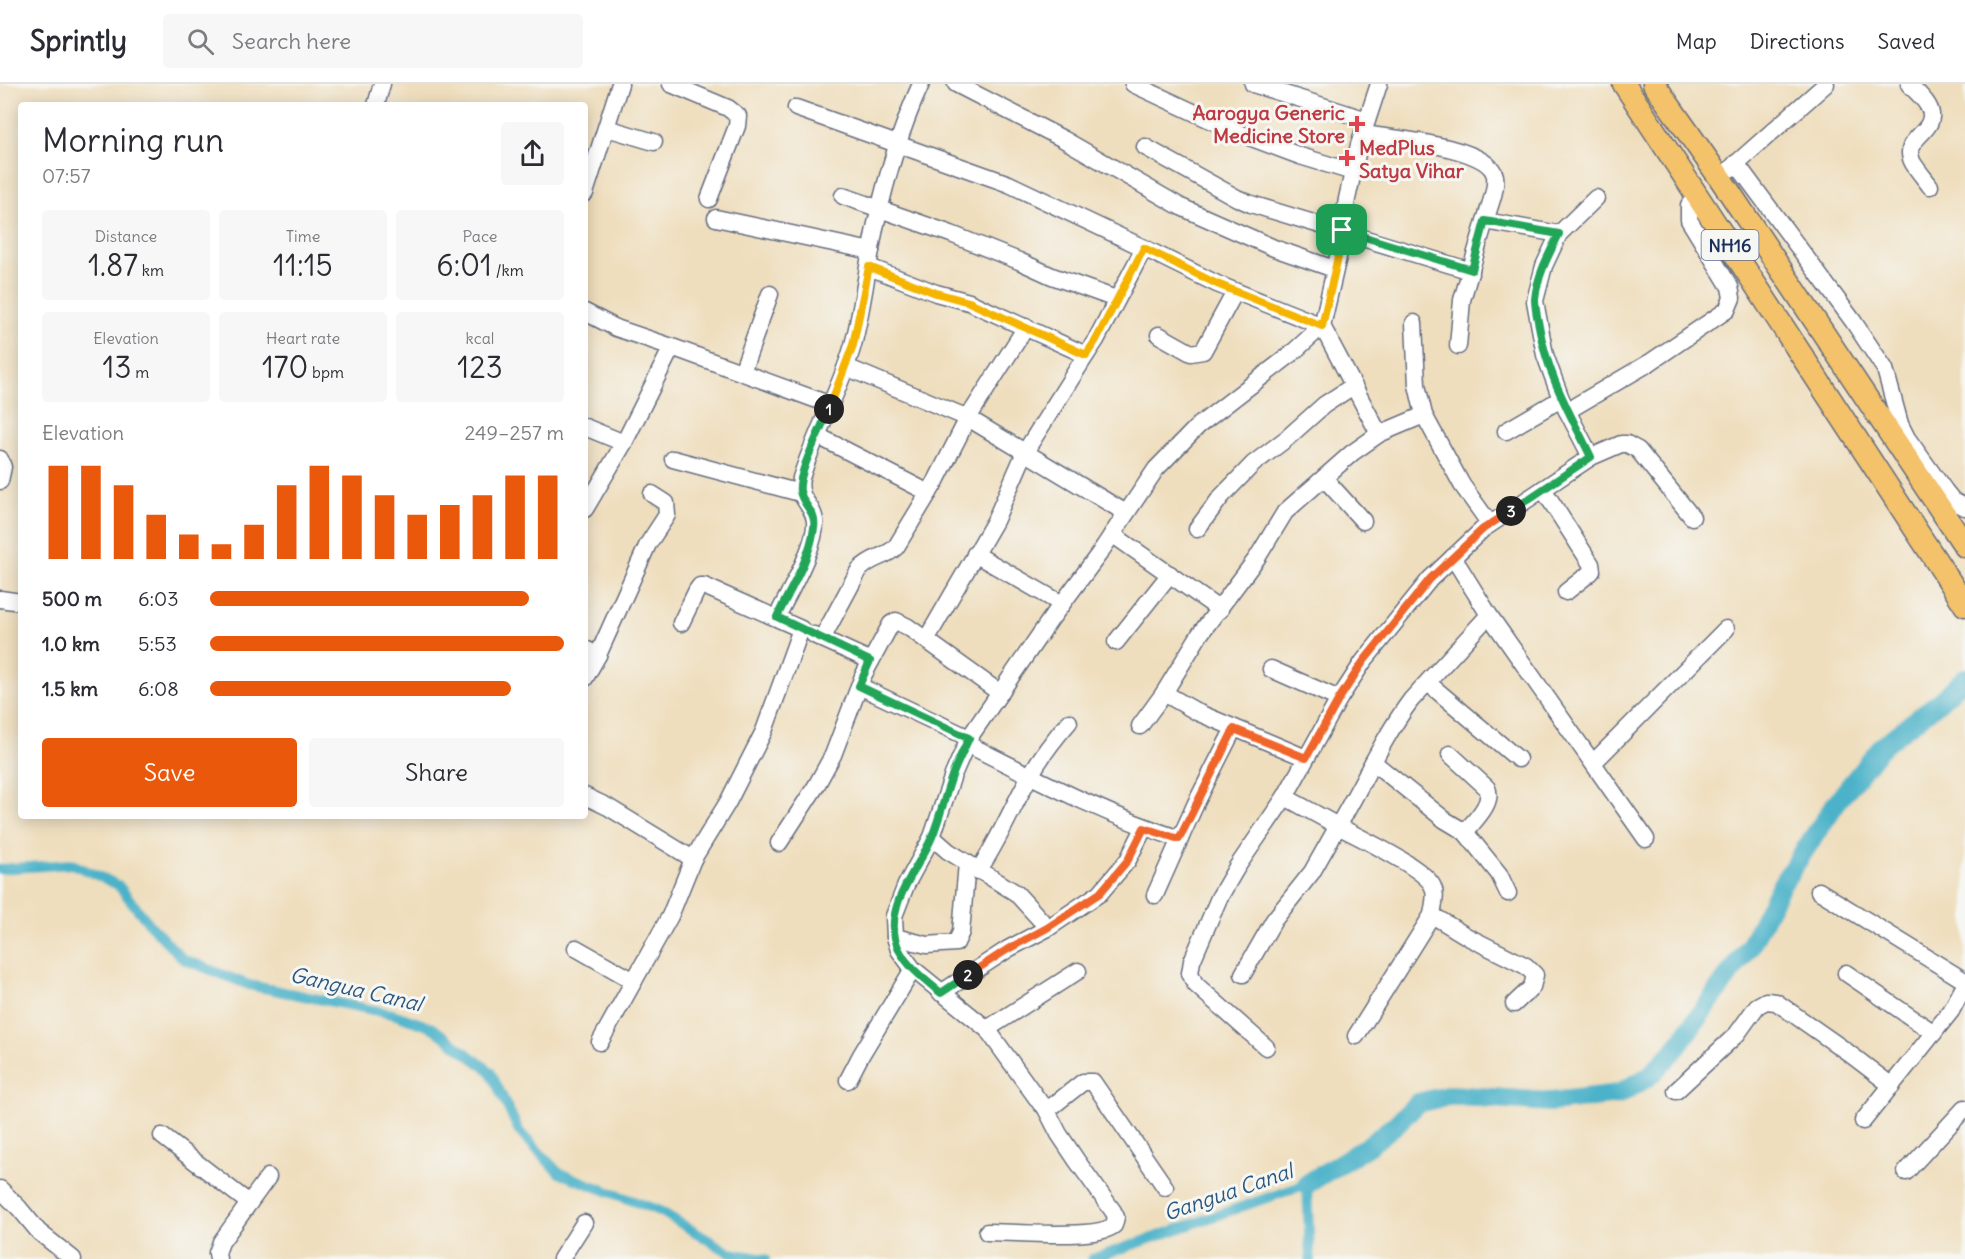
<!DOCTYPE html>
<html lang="en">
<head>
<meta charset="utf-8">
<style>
  body { margin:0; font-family:Delius,sans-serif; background:#f7f7f7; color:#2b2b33; height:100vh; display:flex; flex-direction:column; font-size:22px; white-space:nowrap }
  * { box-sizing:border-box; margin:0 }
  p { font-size:20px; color:#7c7c81 }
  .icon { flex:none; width:33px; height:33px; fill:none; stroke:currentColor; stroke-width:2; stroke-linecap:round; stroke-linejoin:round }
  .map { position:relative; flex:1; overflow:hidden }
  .panel { position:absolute; left:18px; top:18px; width:570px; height:717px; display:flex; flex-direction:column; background:#fff; border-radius:6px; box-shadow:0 3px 15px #0003 }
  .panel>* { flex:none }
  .pin { position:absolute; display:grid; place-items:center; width:51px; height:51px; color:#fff; margin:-26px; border-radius:12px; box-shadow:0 3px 9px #0006 }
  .km { position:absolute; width:30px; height:30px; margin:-15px; border-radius:50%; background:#222; color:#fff; font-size:16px; line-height:30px; text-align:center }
  .round { display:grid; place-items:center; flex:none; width:63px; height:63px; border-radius:6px; background:#f7f7f7 }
  .headline { display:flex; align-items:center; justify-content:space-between; height:102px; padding:0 24px }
  h1 { font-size:33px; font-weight:600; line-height:45px }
  .figures { display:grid; grid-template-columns:repeat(3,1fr); gap:9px; height:102px; padding:6px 24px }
  .figures div { display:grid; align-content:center; border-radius:6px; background:#f7f7f7; text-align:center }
  .figures b { font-size:30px; font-weight:600 }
  .figures small { font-size:16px; font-weight:400 }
  .figures p { font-size:16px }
  .chart { height:168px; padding:12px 24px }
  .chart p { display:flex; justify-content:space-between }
  .chart svg { width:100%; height:108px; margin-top:6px; stroke:#ea580c; stroke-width:6 }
  .action { display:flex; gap:12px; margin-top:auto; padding:12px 24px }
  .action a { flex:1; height:69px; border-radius:6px; background:#ea580c; color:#fff; font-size:24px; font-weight:600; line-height:69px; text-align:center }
  .action a+a { background:#f7f7f7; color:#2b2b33 }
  ul { padding:0 24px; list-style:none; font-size:20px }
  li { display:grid; grid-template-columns:96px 72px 1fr; align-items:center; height:45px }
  li i { height:15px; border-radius:8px; background:#ea580c }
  header { display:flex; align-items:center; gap:36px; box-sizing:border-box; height:84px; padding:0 30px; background:#fff; border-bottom:2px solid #e1e1e2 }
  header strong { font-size:28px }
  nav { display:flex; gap:33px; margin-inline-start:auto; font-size:21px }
  .search { width:420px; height:54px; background:#f7f7f7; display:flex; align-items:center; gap:15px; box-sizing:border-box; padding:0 21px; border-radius:6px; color:#7c7c81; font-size:22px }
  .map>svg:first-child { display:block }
</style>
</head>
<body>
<header>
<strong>Sprintly</strong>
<div class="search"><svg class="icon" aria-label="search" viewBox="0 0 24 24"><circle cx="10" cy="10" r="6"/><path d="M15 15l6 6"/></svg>Search here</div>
<nav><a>Map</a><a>Directions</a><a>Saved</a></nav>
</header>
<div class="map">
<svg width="1965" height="1175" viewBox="0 0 1965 1175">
  <rect width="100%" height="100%" fill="#f6f6f2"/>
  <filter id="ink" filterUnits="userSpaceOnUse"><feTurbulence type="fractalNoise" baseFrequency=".0167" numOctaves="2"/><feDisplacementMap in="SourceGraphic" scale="12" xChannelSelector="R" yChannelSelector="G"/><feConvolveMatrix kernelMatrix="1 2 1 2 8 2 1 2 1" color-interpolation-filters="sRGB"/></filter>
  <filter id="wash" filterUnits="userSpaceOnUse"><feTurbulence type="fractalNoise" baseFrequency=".008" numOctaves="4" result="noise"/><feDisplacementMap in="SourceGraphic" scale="24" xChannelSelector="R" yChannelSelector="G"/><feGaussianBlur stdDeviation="1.35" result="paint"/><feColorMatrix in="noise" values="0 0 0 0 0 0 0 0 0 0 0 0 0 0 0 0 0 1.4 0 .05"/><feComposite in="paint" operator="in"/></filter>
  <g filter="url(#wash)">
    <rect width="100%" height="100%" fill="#efdebd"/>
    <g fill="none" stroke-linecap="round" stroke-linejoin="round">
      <!-- canal -->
      <g stroke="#4bb2c9" stroke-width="10">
        <polyline points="0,785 72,780 118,801 151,842 183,875 249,901 393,930 433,944 490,987 519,1047 559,1089 660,1127 730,1169 765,1175"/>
        <polyline points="1092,1175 1307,1100 1310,1175"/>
      </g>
      <!-- river -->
      <polyline stroke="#4bb2c9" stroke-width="20" points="1307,1100 1368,1062 1395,1041 1418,1019 1451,1011 1551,1018 1619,1010 1648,993 1672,969 1750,862 1780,803 1836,719 1881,663 1939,618 1965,594"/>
    </g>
  </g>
  <g filter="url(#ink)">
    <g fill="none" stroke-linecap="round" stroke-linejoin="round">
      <!-- minor casing -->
      <g stroke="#656c7f" stroke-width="19">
        <g id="minor">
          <polyline points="671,0 728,24 738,32 737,42 709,115"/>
          <polyline points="956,0 1063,55 1181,123 1274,164 1334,185"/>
          <polyline points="1133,0 1236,48 1300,72 1353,88"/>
          <polyline points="1253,0 1367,36"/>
          <path d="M1909,0C1916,8 1930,19 1931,30C1933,50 1900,55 1913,79C1918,87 1925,95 1930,102"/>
          <polyline points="376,21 382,0"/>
          <polyline points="796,24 1009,100 1144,164 1096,256 1086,271 969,218 936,209 869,183"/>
          <polyline points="607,44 654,58"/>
          <path d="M1363,50C1389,54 1489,62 1495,92C1497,106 1489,123 1485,137L1559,150"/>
          <polyline points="1145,63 1237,114 1251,120 1471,187"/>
          <polyline points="1736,79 1853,237 1885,285 1900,340 1907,354 1945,407 1953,417 1965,423"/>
          <polyline points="1730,85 1826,0"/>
          <polyline points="585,109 620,0"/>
          <polyline points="843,112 951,150 1019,177 1052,192 1116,215"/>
          <polyline points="716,134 871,167"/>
          <polyline points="1144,164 1217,200 1322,242 1379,350"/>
          <polyline points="585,228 616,244 672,263"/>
          <polyline points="1414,239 1417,301 1424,331 1462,401 1490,440"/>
          <polyline points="1159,251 1191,269 1203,267 1235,208"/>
          <polyline points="1458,262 1462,216 1485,137"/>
          <polyline points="846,283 968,334 1126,429"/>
          <polyline points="742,288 770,210"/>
          <polyline points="1567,327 1649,279 1727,226 1732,214 1730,203 1689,136 1689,121 1697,111"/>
          <polyline points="585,343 624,359"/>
          <polyline points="1506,347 1561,315"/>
          <polyline points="818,352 929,409"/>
          <polyline points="1591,373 1561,315 1545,271 1535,217 1544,182 1559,150 1596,114"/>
          <polyline points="0,375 3,383 0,397"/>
          <polyline points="673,375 800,409"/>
          <polyline points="1324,394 1363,437"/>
          <polyline points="1543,405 1591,480 1592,487 1590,489 1566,508"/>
          <polyline points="585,425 624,359 672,263 831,321"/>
          <polyline points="1197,445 1221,413 1253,380 1286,355 1324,321 1353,302"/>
          <polyline points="1112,450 1220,526"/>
          <polyline points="975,470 1062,520"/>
          <polyline points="0,515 21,518"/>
          <polyline points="1489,531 1646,755"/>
          <path d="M777,533C788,510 817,461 815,437C813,419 797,417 801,394C815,349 840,307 853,261C863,223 867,183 875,144C886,94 900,46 921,0"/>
          <polyline points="814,551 871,577"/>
          <path d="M822,555L859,486C872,472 885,474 896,463L936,397L968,334L1026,243"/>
          <polyline points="926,556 995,437 1025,368 1086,271"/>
          <polyline points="1116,558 1170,490"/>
          <polyline points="585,565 598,571 585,594"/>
          <polyline points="598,571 648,460 667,431 666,419 652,410"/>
          <polyline points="1271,585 1339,615"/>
          <polyline points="1428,599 1518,675"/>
          <polyline points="859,602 969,654"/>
          <polyline points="1164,609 1199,629 1306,674"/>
          <polyline points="1140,642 1164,609 1200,550 1257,474 1285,428 1352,369 1379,350 1424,331"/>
          <path d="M967,660C1037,695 1105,731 1180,755"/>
          <path d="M1450,670L1487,704C1494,719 1474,737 1465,748"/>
          <polyline points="1373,678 1445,736 1465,748 1499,790 1508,809"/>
          <polyline points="1593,679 1726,545"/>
          <polyline points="585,712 608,723 693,775"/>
          <path d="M1285,713L1338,742C1363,700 1382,655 1411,616L1489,531L1453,473"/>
          <polyline points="932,753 948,767 1016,809 1048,844"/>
          <polyline points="779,759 816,702 833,671 863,592 891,540 896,537 908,543 1000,609"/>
          <path d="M978,787C999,757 1012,723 1030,692C1041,672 1054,655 1069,638"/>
          <polyline points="1819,807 1965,897"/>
          <polyline points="1155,811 1196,719 1234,644"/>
          <polyline points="1432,831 1468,853 1526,882 1535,891 1532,903 1514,920"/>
          <polyline points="895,853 927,861 956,859 961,848 967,779"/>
          <polyline points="576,864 634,897"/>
          <polyline points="1846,889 1934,949"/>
          <path d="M1243,890L1274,836L1312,788L1338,742C1358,753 1426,784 1433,803C1437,811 1433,822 1432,831L1356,952"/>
          <polyline points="941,909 1008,865 1048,844 1100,809 1128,776 1144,744"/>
          <polyline points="987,945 1078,887"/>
          <polyline points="600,958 670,832 693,775 728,718 764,647 801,545 704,502 700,502 697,506 681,539"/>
          <polyline points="1266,963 1195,900 1190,889 1192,877 1219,814 1237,783 1285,713 1339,615 1363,578 1430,495 1483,445 1591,373 1621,360 1627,360 1638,366 1692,433"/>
          <polyline points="848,996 861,971 913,885"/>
          <polyline points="1676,1007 1737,950 1757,922 1766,917 1776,918 1846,967 1892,1002"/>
          <polyline points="1863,1037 1951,927 1965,901"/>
          <polyline points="162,1052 249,1119"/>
          <polyline points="1906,1088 1965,1024"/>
          <polyline points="1165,1103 1093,998 1083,998 1050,1024 1041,1020 987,945 913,885 899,866 895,853 894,832 906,801 932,753 953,691 969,654 1050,536 1099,470 1156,385 1198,342 1290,271 1322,242 1338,173 1347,115 1359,61 1379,0"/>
          <polyline points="0,1105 19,1124 39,1148 73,1175"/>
          <path d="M987,1148C1012,1148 1099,1156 1114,1141L1116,1133L1113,1127L1077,1077L1059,1050L1045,1023"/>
          <polyline points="218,1175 217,1169 221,1158 268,1093"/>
          <polyline points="561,1175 584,1139"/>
        </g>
      </g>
      <!-- highway casing -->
      <g stroke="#656c7f" stroke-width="25">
        <g id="highway">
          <polyline points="1624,0 1965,521"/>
          <polyline points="1654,0 1720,94 1965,462"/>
        </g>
      </g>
      <!-- minor -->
      <use href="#minor" stroke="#fff" stroke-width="16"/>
      <!-- highway -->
      <use href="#highway" stroke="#f3c26a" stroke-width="22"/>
    </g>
  </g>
  <g fill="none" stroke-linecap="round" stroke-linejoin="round" filter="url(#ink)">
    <!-- split-1 casing -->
    <g stroke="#fff" stroke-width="12">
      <polyline id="split-1" points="829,325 853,261 869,183 936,209 969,218 1086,271 1096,256 1144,164 1217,200 1322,242 1338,173 1342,146"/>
    </g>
    <!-- split-2 casing -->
    <g stroke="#fff" stroke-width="12">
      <path id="split-2" d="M829,325C822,343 797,390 800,407C802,421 817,428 814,444C810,475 790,505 777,533L870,577L859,602L969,654C963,667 957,679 952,692C945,712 940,733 932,753C919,784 887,817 895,854C900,878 923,894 941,909L968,891"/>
    </g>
    <!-- split-3 casing -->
    <g stroke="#fff" stroke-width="12">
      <polyline id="split-3" points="968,891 1008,865 1047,844 1100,809 1128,776 1144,744 1179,755 1234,645 1306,674 1339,615 1363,578 1430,495 1483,445 1511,427"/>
    </g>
    <!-- split-4 casing -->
    <g stroke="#fff" stroke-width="12">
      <path id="split-4" d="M1342,146L1472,186L1485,137L1559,150C1549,170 1537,192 1535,215C1535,223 1537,233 1539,242C1548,293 1569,327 1591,373L1511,427"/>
    </g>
    <!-- split-1 -->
    <use href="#split-1" stroke="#f5b400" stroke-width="8"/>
    <!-- split-2 -->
    <use href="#split-2" stroke="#22a559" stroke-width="8"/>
    <!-- split-3 -->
    <use href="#split-3" stroke="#f0652b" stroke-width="8"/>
    <!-- split-4 -->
    <use href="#split-4" stroke="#22a559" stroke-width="8"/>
  </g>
  <!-- markers -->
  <g fill="#e0444e" stroke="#f6f6f2" stroke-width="2">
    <path d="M1354 31h6v6h6v6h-6v6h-6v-6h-6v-6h6z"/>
    <path d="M1344 65h6v6h6v6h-6v6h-6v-6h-6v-6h6z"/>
  </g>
  <g text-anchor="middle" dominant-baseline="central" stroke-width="6" stroke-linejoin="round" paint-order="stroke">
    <!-- shield labels -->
    <rect fill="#f6f6f2" stroke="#5d6b8a" stroke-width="1.5" x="1701.5" y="146" width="57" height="30" rx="4.5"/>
    <g font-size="18" font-weight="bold" fill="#1b2f5e">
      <text x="1730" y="161">NH16</text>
    </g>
    <!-- health labels -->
    <g font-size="20" font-weight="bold" fill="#be3a42" stroke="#f6f6f2" text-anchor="end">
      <text x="1345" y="28">Aarogya Generic<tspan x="1345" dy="23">Medicine Store</tspan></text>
      <text x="1359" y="63" text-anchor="start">MedPlus<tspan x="1359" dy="23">Satya Vihar</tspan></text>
    </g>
    <!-- water labels -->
    <g font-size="21" font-style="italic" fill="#29567e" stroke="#f6f6f2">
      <text transform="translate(356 905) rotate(13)">Gangua Canal</text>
      <text transform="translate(1228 1108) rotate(-19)">Gangua Canal</text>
    </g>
  </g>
</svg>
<div class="pin" style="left:1342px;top:146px;background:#1e9e55"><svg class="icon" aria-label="arrive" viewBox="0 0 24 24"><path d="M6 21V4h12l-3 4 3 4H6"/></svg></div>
<b class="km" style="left:829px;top:325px">1</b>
<b class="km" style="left:968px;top:891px">2</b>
<b class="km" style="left:1511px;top:427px">3</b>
<section class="panel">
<div class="headline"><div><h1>Morning run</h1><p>07:57</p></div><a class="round"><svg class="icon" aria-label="share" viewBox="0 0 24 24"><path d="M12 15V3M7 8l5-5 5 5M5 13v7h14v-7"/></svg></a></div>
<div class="figures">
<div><p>Distance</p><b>1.87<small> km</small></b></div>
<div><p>Time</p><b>11:15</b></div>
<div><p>Pace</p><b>6:01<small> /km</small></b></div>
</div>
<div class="figures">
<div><p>Elevation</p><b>13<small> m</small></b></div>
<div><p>Heart rate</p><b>170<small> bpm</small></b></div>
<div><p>kcal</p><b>123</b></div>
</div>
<div class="chart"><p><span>Elevation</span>249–257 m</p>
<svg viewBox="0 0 160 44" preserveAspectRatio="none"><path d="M5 44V6M15 44V6M25 44V14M35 44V26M45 44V34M55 44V38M65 44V30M75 44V14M85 44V6M95 44V10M105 44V18M115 44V26M125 44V22M135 44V18M145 44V10M155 44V10"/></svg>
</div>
<ul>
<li><b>500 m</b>6:03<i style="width:90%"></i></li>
<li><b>1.0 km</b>5:53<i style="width:100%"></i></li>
<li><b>1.5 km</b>6:08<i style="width:85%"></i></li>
</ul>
<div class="action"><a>Save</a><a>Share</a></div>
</section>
</div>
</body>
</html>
